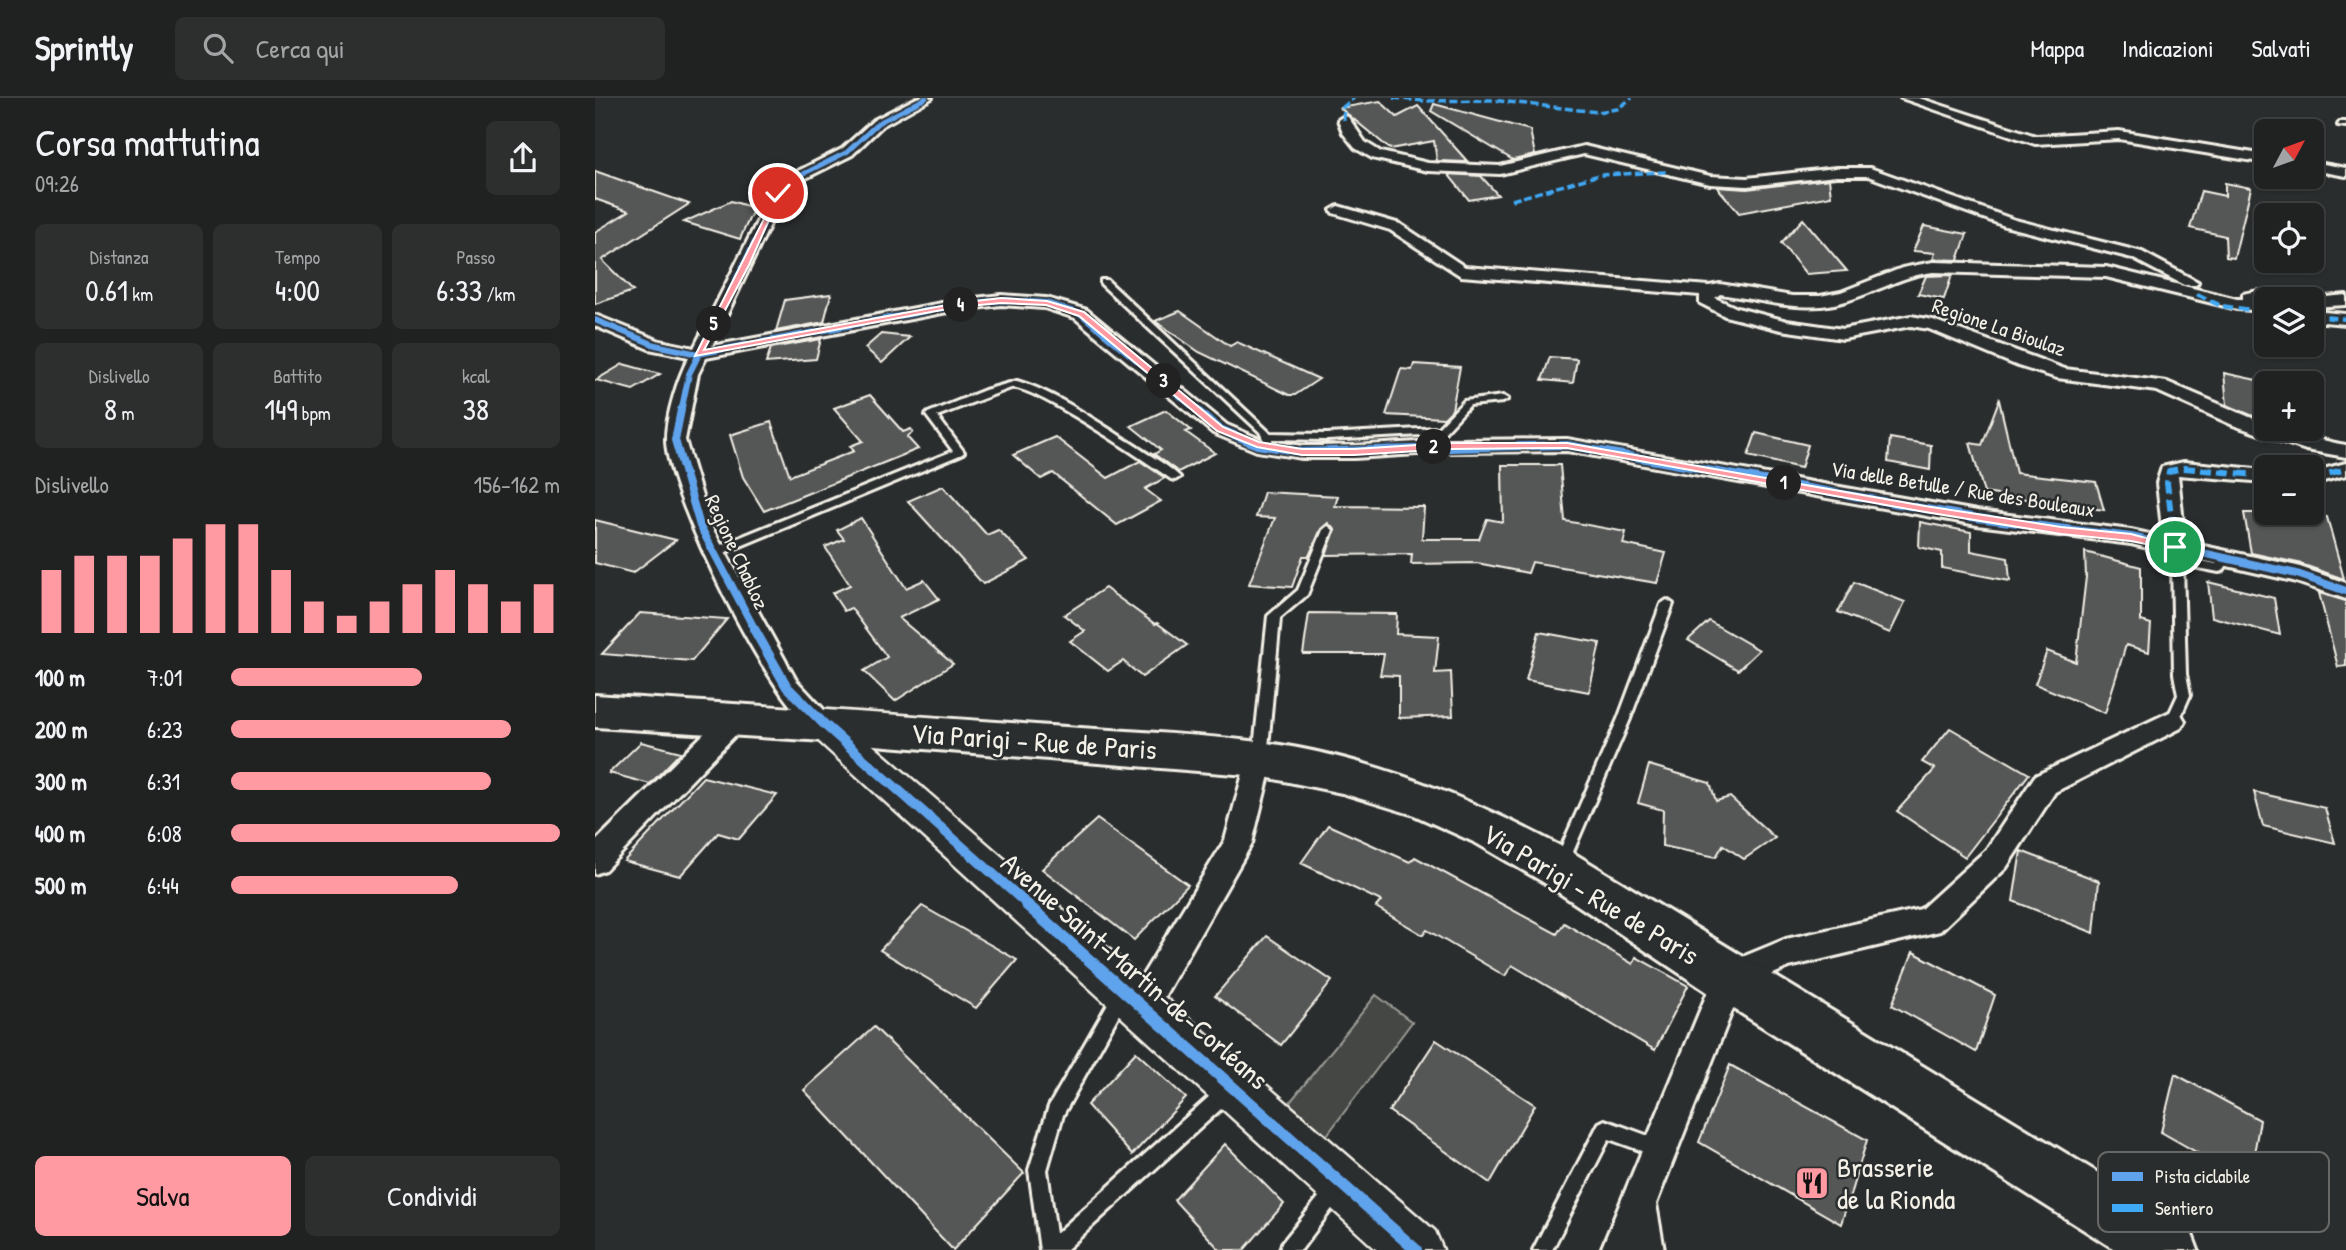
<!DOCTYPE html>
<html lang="it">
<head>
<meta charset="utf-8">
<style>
  body { margin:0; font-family:"Patrick Hand",sans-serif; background:#2d2f2f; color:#f1f3f6; height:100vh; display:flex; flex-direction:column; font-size:26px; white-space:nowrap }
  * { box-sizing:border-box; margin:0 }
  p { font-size:23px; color:#a2a4a5 }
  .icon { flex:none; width:38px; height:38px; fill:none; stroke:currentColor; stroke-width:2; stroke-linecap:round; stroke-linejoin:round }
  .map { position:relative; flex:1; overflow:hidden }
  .sheet { display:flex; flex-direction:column; background:#202222; width:595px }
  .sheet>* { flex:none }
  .needle { width:46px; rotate:49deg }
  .fabs { position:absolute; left:1659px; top:21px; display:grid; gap:14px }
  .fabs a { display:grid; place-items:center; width:70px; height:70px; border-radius:10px; background:#202222; box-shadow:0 2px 5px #0004,0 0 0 2px #3d3f40; font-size:35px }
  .pin { position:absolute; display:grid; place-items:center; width:60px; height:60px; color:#fff; margin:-30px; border:4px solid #fff; border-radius:50%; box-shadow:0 2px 7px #0007 }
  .km { position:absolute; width:35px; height:35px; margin:-18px; border-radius:50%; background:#222; color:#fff; font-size:19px; line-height:35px; text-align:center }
  .round { display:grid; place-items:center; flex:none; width:74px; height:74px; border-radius:10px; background:#2d2f2f }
  .summary { display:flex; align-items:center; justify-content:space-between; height:119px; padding:0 35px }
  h1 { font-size:38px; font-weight:600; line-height:52px }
  .figures { display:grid; grid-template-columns:repeat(3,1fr); gap:10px; height:119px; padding:7px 35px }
  .figures div { display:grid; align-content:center; border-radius:10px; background:#2d2f2f; text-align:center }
  .figures b { font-size:30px; font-weight:600 }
  .figures small { font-size:19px; font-weight:400 }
  .figures p { font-size:19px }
  .chart { height:196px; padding:14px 35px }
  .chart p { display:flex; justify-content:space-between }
  .chart svg { width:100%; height:126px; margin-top:7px; stroke:#ff9aa2; stroke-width:6 }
  .button { display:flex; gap:14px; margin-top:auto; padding:14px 35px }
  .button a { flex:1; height:80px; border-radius:10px; background:#ff9aa2; color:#111; font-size:28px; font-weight:600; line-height:80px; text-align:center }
  .button a+a { background:#2d2f2f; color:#f1f3f6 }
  ul { padding:0 35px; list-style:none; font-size:23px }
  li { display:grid; grid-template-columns:112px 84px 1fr; align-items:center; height:52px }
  li i { height:18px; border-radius:9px; background:#ff9aa2 }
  header { display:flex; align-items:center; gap:42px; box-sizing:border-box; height:98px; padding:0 35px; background:#202222; border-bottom:2px solid #3d3f40 }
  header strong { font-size:33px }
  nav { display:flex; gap:38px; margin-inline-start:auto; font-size:24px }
  .search { width:490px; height:63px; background:#2d2f2f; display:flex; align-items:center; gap:18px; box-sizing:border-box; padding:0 24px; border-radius:10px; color:#a2a4a5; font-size:26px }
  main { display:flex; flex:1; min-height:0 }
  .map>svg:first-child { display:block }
</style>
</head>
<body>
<header>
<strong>Sprintly</strong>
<div class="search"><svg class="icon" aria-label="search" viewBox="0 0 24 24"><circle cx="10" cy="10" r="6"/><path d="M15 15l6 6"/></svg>Cerca qui</div>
<nav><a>Mappa</a><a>Indicazioni</a><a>Salvati</a></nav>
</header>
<main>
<section class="sheet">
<div class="summary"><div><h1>Corsa mattutina</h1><p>09:26</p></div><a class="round"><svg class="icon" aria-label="share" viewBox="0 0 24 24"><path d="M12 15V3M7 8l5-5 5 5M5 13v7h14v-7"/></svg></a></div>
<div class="figures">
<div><p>Distanza</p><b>0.61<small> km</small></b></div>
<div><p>Tempo</p><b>4:00</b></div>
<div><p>Passo</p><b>6:33<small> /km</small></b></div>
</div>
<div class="figures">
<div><p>Dislivello</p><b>8<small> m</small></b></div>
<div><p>Battito</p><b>149<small> bpm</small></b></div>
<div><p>kcal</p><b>38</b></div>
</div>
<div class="chart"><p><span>Dislivello</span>156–162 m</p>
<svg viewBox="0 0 160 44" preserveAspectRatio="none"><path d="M5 44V22M15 44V17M25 44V17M35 44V17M45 44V11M55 44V6M65 44V6M75 44V22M85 44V33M95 44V38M105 44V33M115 44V27M125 44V22M135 44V27M145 44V33M155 44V27"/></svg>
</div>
<ul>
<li><b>100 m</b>7:01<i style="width:58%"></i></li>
<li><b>200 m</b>6:23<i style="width:85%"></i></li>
<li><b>300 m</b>6:31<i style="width:79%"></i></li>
<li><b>400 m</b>6:08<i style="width:100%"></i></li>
<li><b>500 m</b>6:44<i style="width:69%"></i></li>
</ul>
<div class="button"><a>Salva</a><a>Condividi</a></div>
</section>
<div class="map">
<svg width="1751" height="1152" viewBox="0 0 1751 1152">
  <rect width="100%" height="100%" fill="#2a2d2e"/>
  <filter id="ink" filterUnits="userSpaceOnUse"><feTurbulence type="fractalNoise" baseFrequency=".0143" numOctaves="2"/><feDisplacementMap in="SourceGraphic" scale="14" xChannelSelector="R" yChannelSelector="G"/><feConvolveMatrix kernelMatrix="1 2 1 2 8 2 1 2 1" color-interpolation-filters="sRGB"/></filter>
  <g filter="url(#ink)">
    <!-- green -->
    <polygon fill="#444645" stroke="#9c9c96" stroke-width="2" points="781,897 817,924 729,1041 692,1008"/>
    <!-- building -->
    <g fill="#555756" stroke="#f4f1e8" stroke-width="2">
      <polygon points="785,3 802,19 823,8 873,64 842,63 839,43 795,51 745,10"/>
      <polygon points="839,6 935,32 940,57 918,62 836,13"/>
      <polygon points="0,73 94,106 7,162 38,193 0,206 0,134 34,113 0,101"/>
      <polygon points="853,76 886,78 903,97 874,102"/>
      <polygon points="1234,81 1236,98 1144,115 1122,89 1152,91"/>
      <polygon points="1630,85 1656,90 1639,160 1631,159 1630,138 1595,130 1606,93 1630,98"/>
      <polygon points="136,103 159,110 145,141 89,124"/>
      <polygon points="1208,121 1252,173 1211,176 1186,145"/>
      <polygon points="1329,128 1372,136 1363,162 1338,161 1340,155 1318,153"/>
      <polygon points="1357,177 1349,201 1323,196 1331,178"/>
      <polygon points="236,196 229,224 181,233 190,202"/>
      <polygon points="585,213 635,248 642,244 724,281 700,297 694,297 604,254 560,223"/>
      <polygon points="286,236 315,239 287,265 270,250"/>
      <polygon points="226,241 221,261 171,265 176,250"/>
      <polygon points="955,259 982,261 978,285 947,282"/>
      <polygon points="28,266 65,276 38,292 1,282"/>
      <polygon points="819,266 865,269 857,312 849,320 791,317 806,271 817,272"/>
      <polygon points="1629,275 1671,284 1671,315 1665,321 1632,307"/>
      <polygon points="275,297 308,334 316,331 318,334 312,339 323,351 169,413 148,379 135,337 176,324 195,378 259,353 255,348 268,343 239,310"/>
      <polygon points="1404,302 1421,375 1501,384 1509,412 1389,395 1375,345 1387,347"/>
      <polygon points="571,312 596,332 591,334 620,355 583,374 559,356 566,352 536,328"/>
      <polygon points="1161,335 1213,347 1206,370 1153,358"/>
      <polygon points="460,339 513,380 545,363 570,380 550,391 566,403 522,427 458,375 446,381 418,357"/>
      <polygon points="1295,340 1336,347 1335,372 1293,364"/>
      <polygon points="907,367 965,367 970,423 1031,434 1028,446 1071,455 1062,485 937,464 933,475 882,465 816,466 817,456 731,457 740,433 733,425 726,431 714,458 708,458 697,489 654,486 680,420 661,419 669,394 743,398 740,408 829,409 827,441 884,441 892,421 908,424"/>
      <polygon points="348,388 392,437 403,432 434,462 388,486 313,403"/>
      <polygon points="1649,415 1714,415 1732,419 1749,481 1703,465 1656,455"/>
      <polygon points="266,420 311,490 329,482 344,501 304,520 358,566 300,603 269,573 292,559 256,510 249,513 237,495 255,487 230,449 249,441 242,432"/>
      <polygon points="0,422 81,442 38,475 0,465"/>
      <polygon points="1325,424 1376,434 1376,453 1413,460 1415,483 1347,470 1347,454 1324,449"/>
      <polygon points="1490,454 1546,469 1546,523 1556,526 1554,554 1531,547 1510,615 1440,586 1452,553 1481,564 1491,479"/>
      <polygon points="1259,484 1310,504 1295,535 1243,514"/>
      <polygon points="1613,484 1679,500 1685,537 1617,519"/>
      <polygon points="510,490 560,526 562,525 592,547 547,579 528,563 513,573 475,543 490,533 469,517"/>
      <polygon points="1724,495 1751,503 1751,568 1743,569"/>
      <polygon points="45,515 132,521 97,563 7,556"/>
      <polygon points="714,515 802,516 801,536 844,538 840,575 856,574 858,618 804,620 804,578 785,577 789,556 708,556"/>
      <polygon points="1114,523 1164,552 1143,572 1093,542"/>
      <polygon points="944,534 1005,545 994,594 931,582"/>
      <polygon points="1355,630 1434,676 1370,759 1302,713 1340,671 1327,664"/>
      <polygon points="46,644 86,654 55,686 14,675"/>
      <polygon points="1054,667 1115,685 1121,703 1135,699 1180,740 1149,761 1128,747 1121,759 1067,748 1068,712 1043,705"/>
      <polygon points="108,679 182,697 144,741 123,735 85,778 29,763"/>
      <polygon points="1659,694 1730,710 1740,745 1668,728"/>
      <polygon points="502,721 593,787 539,842 447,771"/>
      <polygon points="733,727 815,764 820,759 962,836 969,825 1038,866 1041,859 1093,888 1060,952 917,867 910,878 832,832 828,837 781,809 786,803 706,765"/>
      <polygon points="1426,753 1504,783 1499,835 1418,803"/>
      <polygon points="327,808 422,862 381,910 285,852"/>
      <polygon points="672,838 737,883 686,947 620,898"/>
      <polygon points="1318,854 1400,897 1381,954 1297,907"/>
      <polygon points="279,929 429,1075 358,1152 209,992"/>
      <polygon points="841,942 940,1007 895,1085 794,1013"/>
      <polygon points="541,954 591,1000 537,1057 492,1007"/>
      <polygon points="1135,967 1272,1042 1246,1126 1104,1044"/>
      <polygon points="1580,976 1665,1022 1654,1084 1566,1034"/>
      <polygon points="630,1046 689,1106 649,1152 625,1152 579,1102"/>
    </g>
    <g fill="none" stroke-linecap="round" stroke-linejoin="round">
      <!-- lane casing -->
      <g stroke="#f4f1e8" stroke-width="6">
        <g id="lane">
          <polygon points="1745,24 1751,24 1751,28 1743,27"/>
          <polygon points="506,182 512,182 675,335 732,336 843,330 869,303 908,298 913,301 908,304 875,307 849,335 846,336 732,342 677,341 677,347 671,347 665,334 506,186"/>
          <path d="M422,283C463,295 505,326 541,348C555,358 573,367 585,379L580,382L576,381C553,365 438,286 416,290L342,318L369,354L367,356L124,457H116L115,454L116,451L358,353L331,317L333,315L390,292Z"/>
          <polygon points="733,428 738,432 712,497 685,520 672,660 670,664 665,665 660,664 658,660 673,518 703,492 728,432"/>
          <polygon points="1631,456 1636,460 1628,473 1624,474 1588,467 1591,576 1595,597 1582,627 1572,627 1571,623 1583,597 1579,576 1577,462 1582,458 1621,466 1627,457"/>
          <polygon points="1072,502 1078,506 1035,621 971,770 966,772 961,770 959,766 1023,621 1066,506"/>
          <polygon points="525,892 531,895 533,900 468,1017 452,1072 461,1136 625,989 631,987 637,989 639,995 637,1001 471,1152 445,1152 434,1072 454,1008 519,895"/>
          <polygon points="1010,1022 1070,1044 1073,1050 1070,1056 1064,1059 1014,1041 957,1152 938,1152 1004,1025"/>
          <polygon points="739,1085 745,1088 748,1094 745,1100 706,1152 685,1152 687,1145 733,1088"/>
        </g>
      </g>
      <!-- street casing -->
      <g stroke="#f4f1e8" stroke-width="6">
        <g id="street">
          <path d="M322,0H337L287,28L257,57L209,81L189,97L117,248L363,202L406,197L451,200L492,212L632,327L667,342L707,348H759L854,342L972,341L1382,413L1536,432L1568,439L1562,385L1567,369L1589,364L1671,372V384L1583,377L1590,444L1702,468L1751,485V501L1698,483L1536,446L1382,427L972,353L854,354L759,360H707L662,353L618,335L480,220L449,210L406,207L363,212L111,260L103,276L90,342L116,428L201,582L243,627L239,634C233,636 230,638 224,635C179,615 70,392 71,341C71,318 83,279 94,259L54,251L0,228V217L65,243L99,250L178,92L199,75L247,51L279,22Z"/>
          <polygon points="1306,0 1324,0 1441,38 1524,33 1671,57 1671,65 1524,41 1440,46"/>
          <polygon points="749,18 753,19 770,44 786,54 833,65 905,68 989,48 1115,78 1152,80 1241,70 1275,70 1420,122 1547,154 1603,184 1601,187 1589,187 1537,160 1410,128 1273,78 1241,78 1152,88 1115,86 989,56 905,76 833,73 777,60 760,50 748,35 743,22"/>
          <polygon points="1717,64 1751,70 1751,78 1717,72"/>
          <path d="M743,108L805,126L870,169L1114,188L1125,186L1197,198H1225L1246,194L1307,170L1338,164L1511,169L1642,201H1648V196C1668,191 1685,193 1704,198L1706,201H1671L1668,203H1671V213L1642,211L1511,179L1338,174C1303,178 1274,199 1239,206C1201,214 1163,201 1125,196L1120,200L1142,210L1192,223L1248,231L1316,218L1338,222L1470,271L1572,284L1671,326V331C1698,331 1724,343 1751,347V359L1711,352L1638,327L1562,293L1462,280L1423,268L1334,231L1316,228L1248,241L1186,232L1130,218L1105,205V197L866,178L795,132L738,115L736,112Z"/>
          <polygon points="1751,197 1751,207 1717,209 1717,201 1711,201"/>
          <polygon points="1717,213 1751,216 1751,226 1717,223"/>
          <polygon points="1751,365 1751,377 1717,386 1717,374"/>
          <polygon points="138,613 147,616 151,623 147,630 10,772 0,776 0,744 129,616"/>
          <polygon points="1577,613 1586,616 1590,623 1586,630 1460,694 1411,770 1345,833 1194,869 1146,890 1061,1106 1069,1152 1006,1152 1123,869 1191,841 1326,811 1391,752 1440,678"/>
          <polygon points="665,650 674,653 678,661 657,745 557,920 546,925 535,920 530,909 535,898 630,742 652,661 656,653"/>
        </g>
      </g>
      <!-- secondary casing -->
      <g stroke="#f4f1e8" stroke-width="5">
        <polygon id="secondary" points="230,613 243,617 840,1133 848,1152 782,1152 217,637 212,627 217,617"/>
      </g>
      <!-- primary casing -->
      <g stroke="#f4f1e8" stroke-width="6">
        <path id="primary" d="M0,597C139,606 277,615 416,625C498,632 582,634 664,644C776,658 881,702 980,756L1595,1131L1603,1152H1521L1117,897L948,784L881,745L819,717L747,695L665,678L230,643L0,629Z"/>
      </g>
      <!-- lane -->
      <use href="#lane" fill="#2a2d2e" fill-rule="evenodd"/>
      <!-- street -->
      <use href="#street" fill="#2a2d2e" fill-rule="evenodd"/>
      <!-- secondary -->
      <use href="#secondary" fill="#2a2d2e" fill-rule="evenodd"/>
      <!-- primary -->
      <use href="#primary" fill="#2a2d2e" fill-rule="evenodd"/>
      <!-- quiet-far2 -->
      <g stroke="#3fa9f5" stroke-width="3.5" stroke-dasharray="8 3.5" stroke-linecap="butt">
        <polyline points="798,0 828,3 896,2 1002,14 1022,11 1037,0"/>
        <polyline points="749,22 748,9 759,0"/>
        <polyline points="917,102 1004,77 1071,74"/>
      </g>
      <!-- quiet-far1 -->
      <g stroke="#3fa9f5" stroke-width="4.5" stroke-dasharray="10 4.5" stroke-linecap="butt">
        <polyline points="1602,196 1626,208 1671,214"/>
        <polyline points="1717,218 1751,221"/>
      </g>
      <!-- quiet -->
      <g stroke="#3fa9f5" stroke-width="6" stroke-dasharray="12 6" stroke-linecap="butt">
        <polyline points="1717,380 1751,371"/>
        <polyline points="1580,448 1572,385 1574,373 1589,370 1671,378"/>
      </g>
      <!-- cycleway-far4 casing -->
      <g stroke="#2a2d2e" stroke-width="7">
        <polyline id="cycleway-far4" points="163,139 183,95 204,78 252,54 283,25 331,0"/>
      </g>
      <!-- cycleway-far3 casing -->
      <g stroke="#2a2d2e" stroke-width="9">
        <g id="cycleway-far3">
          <polyline points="0,222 60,247 103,256 363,207 406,202 451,205 486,216 604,314"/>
          <polyline points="86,314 94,276 163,138"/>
        </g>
      </g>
      <!-- cycleway-far2 casing -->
      <g stroke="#2a2d2e" stroke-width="11">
        <g id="cycleway-far2">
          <polyline points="86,312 80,342 105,428 160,532"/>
          <polyline points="602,312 625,331 662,347 707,354 972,347 1382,420 1536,439 1702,476 1751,493"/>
        </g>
      </g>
      <!-- cycleway-far1 casing -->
      <g stroke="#2a2d2e" stroke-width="14">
        <polyline id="cycleway-far1" points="159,531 192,589 230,627 433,807"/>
      </g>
      <!-- cycleway casing -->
      <g stroke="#2a2d2e" stroke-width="17">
        <polyline id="cycleway" points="431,806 821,1152"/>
      </g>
      <!-- cycleway-far4 -->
      <use href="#cycleway-far4" stroke="#60a3ed" stroke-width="4.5"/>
      <!-- cycleway-far3 -->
      <use href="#cycleway-far3" stroke="#60a3ed" stroke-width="6"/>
      <!-- cycleway-far2 -->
      <use href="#cycleway-far2" stroke="#60a3ed" stroke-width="8"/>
      <!-- cycleway-far1 -->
      <use href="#cycleway-far1" stroke="#60a3ed" stroke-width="10"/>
      <!-- cycleway -->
      <use href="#cycleway" stroke="#60a3ed" stroke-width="12"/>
    </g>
  </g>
  <!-- route -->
  <polygon fill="#ff9aa2" stroke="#fff" stroke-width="2" points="183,93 186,95 154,167 109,252 363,205 406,200 452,203 489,214 628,329 664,344 707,351 759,351 854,345 972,345 1330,408 1466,429 1536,436 1585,449 1580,452 1536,443 1466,436 1330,414 972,350 854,351 759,357 707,357 662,349 622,333 484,218 451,207 406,205 363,209 100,258"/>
  <!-- icons -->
  <defs>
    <g id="restaurant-square" transform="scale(1.75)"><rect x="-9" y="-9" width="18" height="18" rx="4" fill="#ff9aa2" stroke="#2a2d2e"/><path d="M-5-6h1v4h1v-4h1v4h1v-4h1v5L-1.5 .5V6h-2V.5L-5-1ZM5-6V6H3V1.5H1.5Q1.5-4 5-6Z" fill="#111"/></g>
  </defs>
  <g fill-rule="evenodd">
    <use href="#restaurant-square" x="1217" y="1085"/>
  </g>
  <g text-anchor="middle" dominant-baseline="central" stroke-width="5" stroke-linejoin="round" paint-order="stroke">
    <!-- far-street labels -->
    <g font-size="21" fill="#f4f1e8" stroke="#2a2d2e">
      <text transform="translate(1404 229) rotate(19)">Regione La Bioulaz</text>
      <text transform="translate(1368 391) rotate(9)">Via delle Betulle / Rue des Bouleaux</text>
      <text transform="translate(142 454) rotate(65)">Regione Chabloz</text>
    </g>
    <!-- near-street labels -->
    <g font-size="28" fill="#f4f1e8" stroke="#2a2d2e">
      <text transform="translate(439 643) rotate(4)">Via Parigi - Rue de Paris</text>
      <text transform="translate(996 796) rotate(31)">Via Parigi - Rue de Paris</text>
      <text transform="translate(540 873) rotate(41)">Avenue Saint-Martin-de-Corléans</text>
    </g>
    <!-- near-poi labels -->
    <g font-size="28" fill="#f4f1e8" stroke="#2a2d2e" text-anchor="start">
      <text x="1242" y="1069">Brasserie<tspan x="1242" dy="32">de la Rionda</tspan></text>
    </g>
  </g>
  <!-- legend -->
  <rect x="1503" y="1054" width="231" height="80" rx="10" fill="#2a2d2e" stroke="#676866" stroke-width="2"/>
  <rect x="1517" y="1074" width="31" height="9" fill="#60a3ed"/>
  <rect x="1517" y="1106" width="31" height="8" fill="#3fa9f5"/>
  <g font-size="19" fill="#f4f1e8">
    <text x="1560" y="1085">Pista ciclabile</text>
    <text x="1560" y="1117">Sentiero</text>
  </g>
</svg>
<div class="fabs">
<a><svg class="needle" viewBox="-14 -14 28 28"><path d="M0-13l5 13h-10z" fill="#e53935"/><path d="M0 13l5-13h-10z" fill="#a2a4a5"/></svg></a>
<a><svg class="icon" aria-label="locate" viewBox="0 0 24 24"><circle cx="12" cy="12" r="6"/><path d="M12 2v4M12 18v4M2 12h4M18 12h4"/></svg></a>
<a><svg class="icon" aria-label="layers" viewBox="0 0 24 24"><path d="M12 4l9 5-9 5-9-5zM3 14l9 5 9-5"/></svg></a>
<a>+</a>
<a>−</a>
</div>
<div class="pin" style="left:1580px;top:449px;background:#1e9e55"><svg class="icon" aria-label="arrive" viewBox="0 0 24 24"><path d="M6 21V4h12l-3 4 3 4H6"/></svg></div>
<div class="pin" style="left:183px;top:95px;background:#d93025"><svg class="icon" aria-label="check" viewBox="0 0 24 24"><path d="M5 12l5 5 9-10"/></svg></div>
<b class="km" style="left:1189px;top:385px">1</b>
<b class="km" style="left:839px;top:349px">2</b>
<b class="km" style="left:569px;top:283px">3</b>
<b class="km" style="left:366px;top:207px">4</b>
<b class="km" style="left:119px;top:226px">5</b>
</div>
</main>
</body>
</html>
